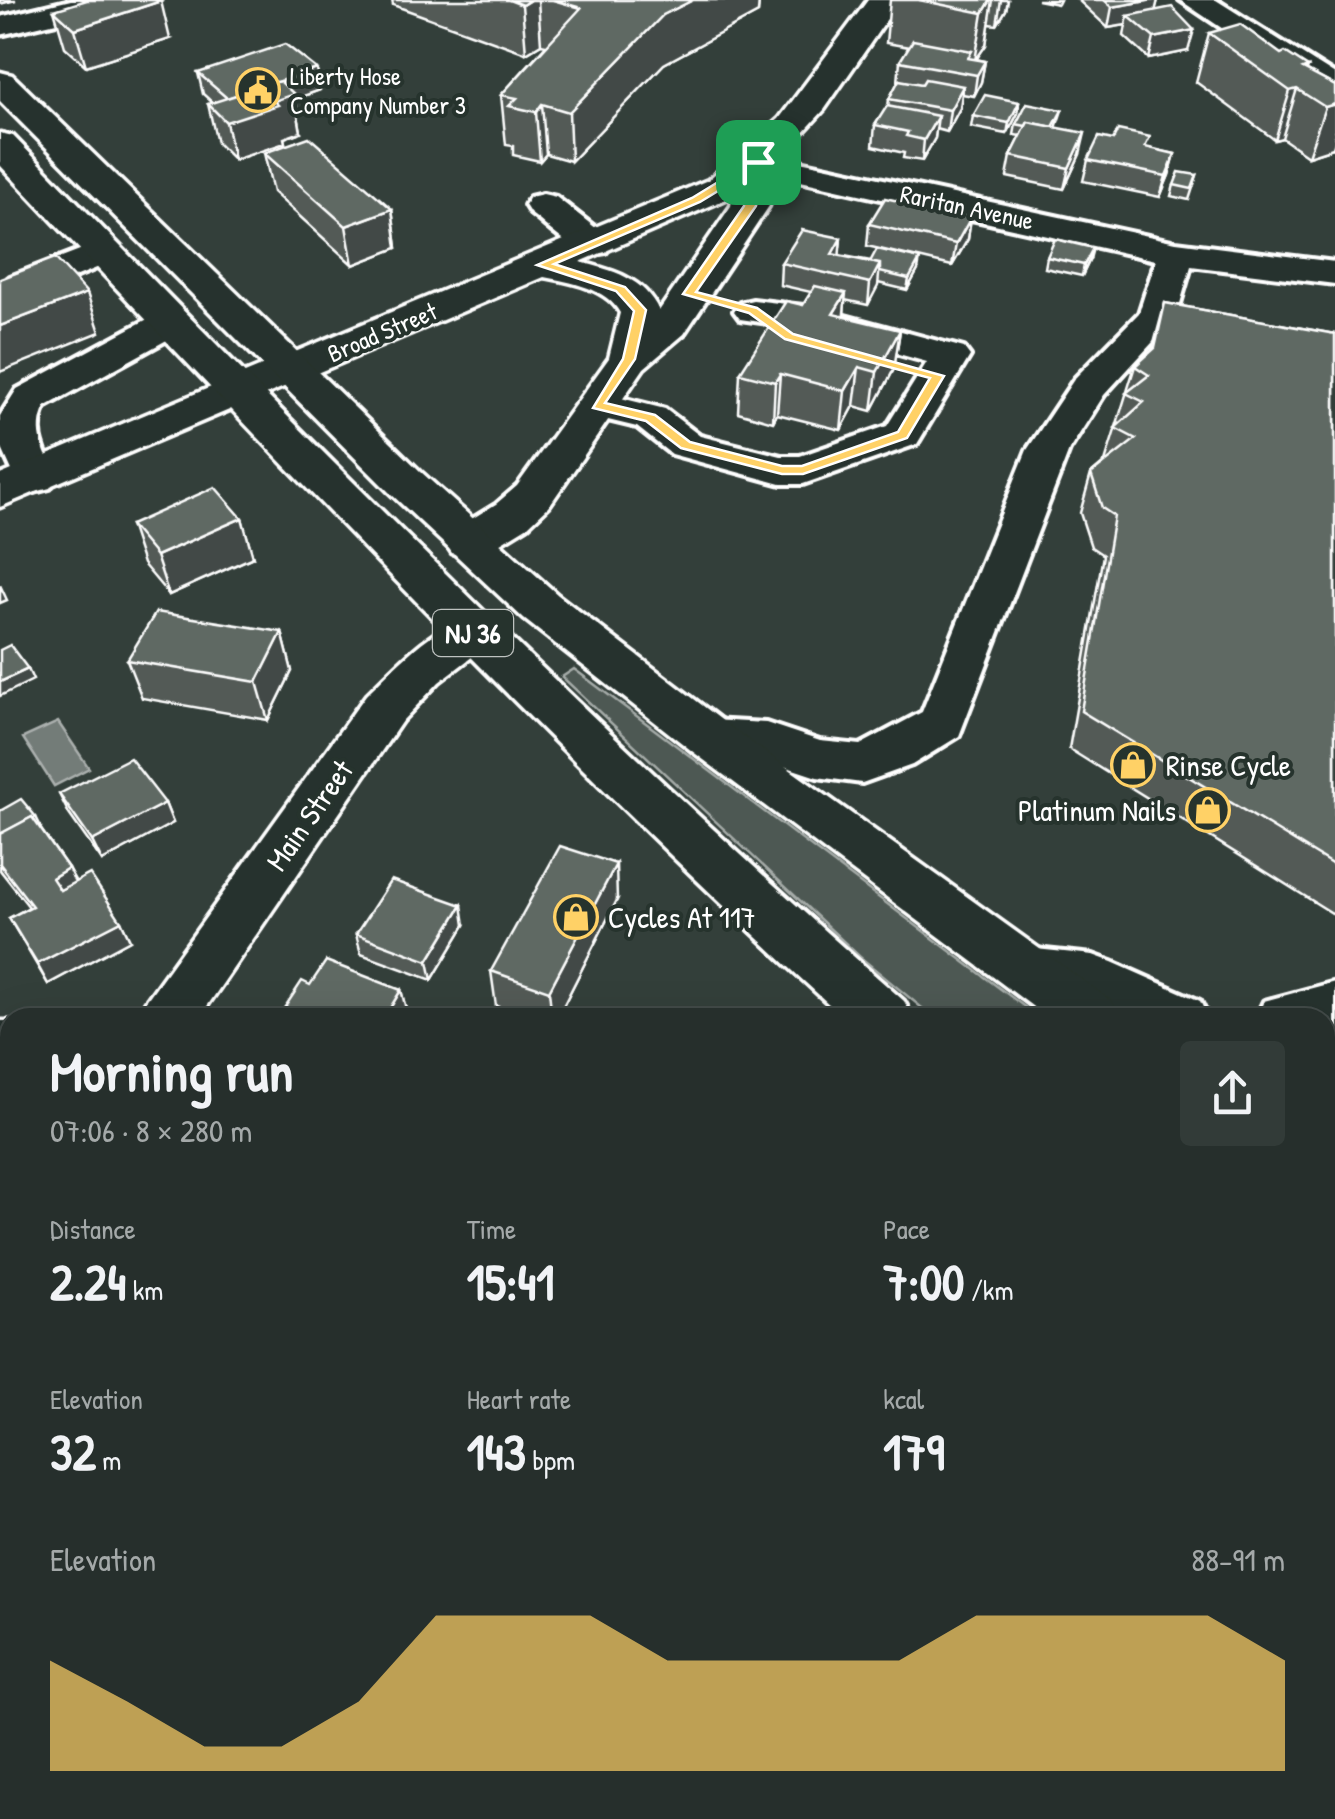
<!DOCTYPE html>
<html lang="en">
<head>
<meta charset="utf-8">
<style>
  body { margin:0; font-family:"Patrick Hand",sans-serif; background:#323b38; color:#f1f3f6; height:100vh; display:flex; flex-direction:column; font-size:38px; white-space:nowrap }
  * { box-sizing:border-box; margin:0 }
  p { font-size:32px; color:#a4a9a9 }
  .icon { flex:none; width:55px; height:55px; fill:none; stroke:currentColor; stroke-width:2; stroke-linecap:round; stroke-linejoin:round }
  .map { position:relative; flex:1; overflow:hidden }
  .details { position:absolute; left:0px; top:1008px; width:1335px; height:812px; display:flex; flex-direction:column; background:#262f2c; border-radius:30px 30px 0 0; box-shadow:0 10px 40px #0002,0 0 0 2px #424a48 }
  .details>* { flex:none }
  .pin { position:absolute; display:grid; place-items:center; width:85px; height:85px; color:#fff; margin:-42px; border-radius:20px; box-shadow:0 5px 15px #0006 }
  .round { display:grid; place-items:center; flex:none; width:105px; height:105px; border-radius:10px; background:#323b38 }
  .overview { display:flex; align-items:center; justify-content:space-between; height:170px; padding:0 50px }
  h1 { font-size:55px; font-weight:800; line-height:75px }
  .stats { display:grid; grid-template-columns:repeat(3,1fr); gap:15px; height:170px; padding:10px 50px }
  .stats div { display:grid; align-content:center }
  .stats b { font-size:50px; font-weight:800 }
  .stats small { font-size:28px; font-weight:400 }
  .stats p { font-size:28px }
  .chart { height:280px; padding:20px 50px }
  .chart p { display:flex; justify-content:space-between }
  .chart svg { width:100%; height:180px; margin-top:10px; fill:#ffd166; opacity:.7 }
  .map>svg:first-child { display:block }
</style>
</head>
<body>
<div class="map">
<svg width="1335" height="1819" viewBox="0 0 1335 1819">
  <rect width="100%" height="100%" fill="#333f3a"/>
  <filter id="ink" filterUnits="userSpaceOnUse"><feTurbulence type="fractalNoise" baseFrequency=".01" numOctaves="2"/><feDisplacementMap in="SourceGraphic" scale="20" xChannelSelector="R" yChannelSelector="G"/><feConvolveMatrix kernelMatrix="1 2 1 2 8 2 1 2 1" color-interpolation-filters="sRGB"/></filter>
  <g filter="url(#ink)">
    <!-- green -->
    <g fill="#4d5853" stroke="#a6aca9" stroke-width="2.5">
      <polygon points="574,669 1038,1017 933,1017 860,957 562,677"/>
      <polygon points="1325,1230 1335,1238 1335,1342 1325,1334"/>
    </g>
    <!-- water -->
    <polygon fill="#737b78" stroke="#abb0ae" stroke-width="2.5" points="58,722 89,768 54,786 23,738"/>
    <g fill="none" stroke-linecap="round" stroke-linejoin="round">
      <!-- minor-tunnel -->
      <g stroke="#47524e" stroke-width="66" stroke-dasharray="66 34" stroke-linecap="butt">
        <polyline points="850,1819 859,1810"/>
        <polyline points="956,1819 966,1810"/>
      </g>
      <!-- minor casing -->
      <g stroke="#fff" stroke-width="8">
        <g id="minor">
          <polygon points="71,0 125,0 121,7 0,35 0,17"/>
          <polygon points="1180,0 1216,0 1335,75 1335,99 1323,96"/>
          <polygon points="758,152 1176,242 1335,262 1335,284 1191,266 1176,317 1104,395 1069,450 959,736 912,765 862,783 817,777 763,759 710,756 693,751 686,738 693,725 710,720 766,723 820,741 860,745 922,712 1027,450 1075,378 1139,313 1156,260 746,169 741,162 746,155"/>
          <path d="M543,194L556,197L606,236L611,244L606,252C576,259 553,230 530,213L525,205L530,197Z"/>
          <polygon points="103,241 116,244 121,252 116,260 36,293 28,314 15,317 2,314 0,288 10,277"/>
          <polygon points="753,300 812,307 964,348 970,356 917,444 803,484 781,484 671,454 637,427 583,414 577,405 583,396 597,392 665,409 700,436 781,456 800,456 887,426 927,362 809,329 740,319 734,311 740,303"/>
          <path d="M171,310L185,314L190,322L185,330L45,407C32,433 46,453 56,478L50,488L35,492L20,488L0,444V416L17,389L157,314Z"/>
          <polygon points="1026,948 1093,955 1112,962 1200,1001 1208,1018 1125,1018 1086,1000 1026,992 1007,986 999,970 1007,954"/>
          <polygon points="1335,982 1335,1028 1325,1031 1325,1018 1256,1018 1264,1001"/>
          <polygon points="0,1073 10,1077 10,1136 0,1133"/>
          <polygon points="10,1193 10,1257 0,1261 0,1197"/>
          <polygon points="1325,1683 1335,1687 1335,1766 1325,1762"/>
          <polygon points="607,1810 687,1810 683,1819 603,1819"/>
          <polygon points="707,1810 784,1810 788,1819 711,1819"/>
        </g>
      </g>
      <!-- major casing -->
      <g stroke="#fff" stroke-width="7">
        <g id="major">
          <path d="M868,0H900L824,110L776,162L769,206L684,334L644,368L549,506L528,526L484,553L468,557L452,553L445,542L452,531L496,504L517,486L609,358L620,313C607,288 570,282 544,277L0,507V475L708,180L779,119ZM733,196L731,206L659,311C644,278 612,270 580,262Z"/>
          <path d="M472,615L489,620L496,632L489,644L439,682L402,721L199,1018H137L146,1001L366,695C397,665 431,627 472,615Z"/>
          <rect x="0" y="1021" width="10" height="50"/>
        </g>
      </g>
      <!-- highway casing -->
      <g stroke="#fff" stroke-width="7">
        <g id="highway">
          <polygon points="0,72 12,75 421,472 558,595 728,725 1112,1001 1121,1018 1048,1018 692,751 524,619 389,492 0,101"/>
          <path d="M0,133L13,136C302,434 592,728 904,1001L913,1018H844C548,747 275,456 0,165Z"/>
          <polygon points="1325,1159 1335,1163 1335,1223 1325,1220"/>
          <polygon points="1325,1338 1335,1342 1335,1473 1325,1469"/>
        </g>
      </g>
      <!-- minor -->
      <use href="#minor" fill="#26332d" fill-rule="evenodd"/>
      <!-- major -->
      <use href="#major" fill="#26332d" fill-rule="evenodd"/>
      <!-- highway -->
      <use href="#highway" fill="#26332d" fill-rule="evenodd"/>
    </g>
    <!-- wall -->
    <g fill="#525a56" stroke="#fff" stroke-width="2.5">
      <polygon points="392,0 759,0 758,13 664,64 571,161 546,154 540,161 513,155 513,146 506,145 501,95 546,45 541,44 526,53 393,5"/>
      <polygon points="890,0 1008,0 1006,10 997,25 989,24 986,45 976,59 985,61 981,82 974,96 962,94 960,108 947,132 936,129 935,138 922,161 903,158 904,153 873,146 875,125 888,107 889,99 898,82 900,61 909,47 886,43"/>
      <polygon points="1037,0 1060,0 1058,4"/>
      <polygon points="1078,0 1158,0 1155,10 1188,51 1149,59 1124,36 1126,25 1108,28"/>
      <polygon points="54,10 170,39 86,66 65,47"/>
      <polygon points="1209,33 1281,54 1308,67 1306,70 1335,86 1335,150 1333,148 1308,156 1282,138 1275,140 1196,82"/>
      <polygon points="198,73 320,90 295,99 301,132 284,138 285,143 234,160 217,143 208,104 213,103 203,94"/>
      <polygon points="1019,102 1018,113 1007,134 971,127 973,116"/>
      <polygon points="1062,110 1056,128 1080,154 1064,189 1007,177 1011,156 1021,136 1014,135 1016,124"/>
      <polygon points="1147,148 1175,154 1169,175 1160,197 1083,181 1088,160"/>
      <polygon points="264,153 392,209 397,248 353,265 273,192"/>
      <polygon points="1197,175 1189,200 1171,196 1174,185"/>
      <polygon points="971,217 968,239 952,266 867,246 869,224"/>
      <polygon points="841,238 839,255 918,270 907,290 878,283 868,305 845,300 844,316 900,330 894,369 872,411 854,406 841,430 777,414 773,422 738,412 740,373 803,305 811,292 780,285 781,263"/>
      <polygon points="1047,257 1090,259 1082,276 1045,268"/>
      <polygon points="1165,303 1335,334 1335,915 1069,749 1103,555 1091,547 1080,513 1091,474 1105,462 1135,366 1152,351"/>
      <polygon points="242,518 253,557 169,595 143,564 130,525"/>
      <polygon points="282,632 292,671 268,720 142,698 127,660"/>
      <polygon points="59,794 165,803 173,823 102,861 69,814"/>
      <polygon points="0,811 36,817 41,827 40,828 68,868 76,882 121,921 130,940 48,984 9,918 29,907 0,870"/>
      <polygon points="617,900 557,1018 532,1018 496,1006 491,971"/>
      <polygon points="465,925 432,980 361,954 356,934"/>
      <polygon points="310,985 401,990 406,1009 400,1018 288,1018 285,1007"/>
    </g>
    <!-- shaded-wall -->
    <g fill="#424a46" stroke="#fff" stroke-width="2.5">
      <polygon points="0,0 16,0 0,4"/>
      <polygon points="530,0 538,0 541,44 526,53 522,5"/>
      <polygon points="693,0 759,0 758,13 664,64 571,161 569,112 663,15"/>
      <polygon points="991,0 993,0 986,45 975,61 983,13"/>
      <polygon points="1001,0 1008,0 1006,10 997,25"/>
      <polygon points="1153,0 1158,0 1153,20 1128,16 1126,25 1108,28 1112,7"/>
      <polygon points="161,1 170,39 86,66 75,29"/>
      <polygon points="1194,30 1188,51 1149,59 1154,38"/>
      <polygon points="985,61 981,82 974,96 977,75"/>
      <polygon points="1308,67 1300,91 1297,89 1282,138 1275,140 1290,91 1303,69"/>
      <polygon points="317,69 320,90 295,99 301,132 284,138 285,143 234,160 226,122 229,100"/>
      <polygon points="963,86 960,108 947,132 950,110"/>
      <polygon points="1019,102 1018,113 1007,134 1009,123"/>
      <polygon points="542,104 546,154 540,161 536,112"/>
      <polygon points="1335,104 1335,142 1333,148 1308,156 1325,107"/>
      <polygon points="938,116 935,138 922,161 924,140"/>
      <polygon points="1085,133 1080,154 1064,189 1069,168"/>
      <polygon points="1175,154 1169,175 1160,197 1166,176"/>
      <polygon points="392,209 397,248 353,265 346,226"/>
      <polygon points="971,217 968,239 952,266 956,244"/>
      <polygon points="841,238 839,260 830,275 832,254"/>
      <polygon points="1093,248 1090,259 1082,276 1084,265"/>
      <polygon points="920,259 918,270 907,290 909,279"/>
      <polygon points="880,264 878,286 868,305 870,283"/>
      <polygon points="87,293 100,332 0,372 0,326"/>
      <polygon points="846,293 842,333 833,314"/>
      <polygon points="900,330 894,369 872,411 877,372"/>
      <polygon points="859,367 854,406 841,430 845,391"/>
      <polygon points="780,374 777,414 773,422 775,382"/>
      <polygon points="242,518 253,557 169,595 156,556"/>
      <polygon points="0,585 7,600 0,603"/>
      <polygon points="282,632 292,671 268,720 257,682"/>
      <polygon points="28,669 33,680 0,696 0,682"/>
      <polygon points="165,803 173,823 102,861 92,841"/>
      <polygon points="616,864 617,900 557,1018 552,1018 549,991"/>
      <polygon points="68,868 78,888 62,897 52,878"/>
      <polygon points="462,905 465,925 432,980 428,961"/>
      <polygon points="121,921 130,940 48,984 37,964"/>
      <polygon points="401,990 406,1009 400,1018 384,1018"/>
    </g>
    <!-- building -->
    <g fill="#5f6964" stroke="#fff" stroke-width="2.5">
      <polygon points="87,0 159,0 161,1 75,29 54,10"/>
      <polygon points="509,0 530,0 522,5"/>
      <polygon points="553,0 693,0 663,15 569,112 542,104 536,112 509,106 517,98 501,95 581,8"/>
      <polygon points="919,0 991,0 983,13"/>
      <polygon points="1104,0 1153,0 1112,7"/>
      <polygon points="1172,7 1194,30 1154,38 1128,16"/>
      <polygon points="1240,24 1281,54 1285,52 1308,67 1303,69 1335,86 1335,104 1325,107 1297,89 1290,91 1209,33"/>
      <polygon points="913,40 972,51 968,58 985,61 977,75 900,61"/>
      <polygon points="285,44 317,69 227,98 198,73"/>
      <polygon points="925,79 963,86 950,110 889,99 899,80 922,84"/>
      <polygon points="280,81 294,94 274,101 278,105 226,122 208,104"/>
      <polygon points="985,95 1019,102 1009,123 973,116"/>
      <polygon points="1027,103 1062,110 1053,127 1028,122 1026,126 1016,124"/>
      <polygon points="887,106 938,116 924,140 906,136 908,132 875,125"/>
      <polygon points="1028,122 1085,133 1069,168 1011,156"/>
      <polygon points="1118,130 1150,137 1145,147 1175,154 1166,176 1088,160 1099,137 1113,140"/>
      <polygon points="309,137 392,209 346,226 264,153"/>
      <polygon points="1179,172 1197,175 1192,189 1174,185"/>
      <polygon points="885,198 971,217 956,244 869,224"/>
      <polygon points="802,230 841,238 832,254 880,264 870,283 781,263"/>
      <polygon points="1055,239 1093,248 1084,265 1047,257"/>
      <polygon points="877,249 920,259 909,279 880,272 880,264 870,262"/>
      <polygon points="55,258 87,293 0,326 0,279"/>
      <polygon points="815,286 846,293 833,314 900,330 877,372 859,367 845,391 780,374 775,382 740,373 786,301 803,305"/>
      <polygon points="1165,303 1335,334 1335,866 1081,711 1114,516 1102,508 1091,474 1136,439 1115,428 1144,402 1126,393 1149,375 1135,366 1155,348"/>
      <polygon points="215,487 242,518 156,556 130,525"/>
      <polygon points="156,612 282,632 257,682 127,660"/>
      <polygon points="10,645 28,669 0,682 0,650"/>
      <polygon points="130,758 165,803 92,841 59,794"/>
      <polygon points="21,799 36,817 33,819 32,817 0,834 0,811"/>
      <polygon points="32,817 68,868 52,878 60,890 90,874 121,921 37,964 9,918 32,906 0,864 0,834"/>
      <polygon points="560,846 616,864 549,991 491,971"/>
      <polygon points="391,880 462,905 428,961 356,934"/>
      <polygon points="326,961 401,990 384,1018 310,1018 285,1007 302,981 310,985"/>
      <polygon points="10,1344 10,1377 0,1369 0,1355"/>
    </g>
  </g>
  <!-- route -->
  <path fill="#ffd166" stroke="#fff" stroke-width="2.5" fill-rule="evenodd" d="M754,160L764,162L756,206L696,292L757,308L793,334L944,376L907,438L803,474H782L681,448L646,421L593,408L623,359L634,311L616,291L537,265L692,198ZM751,171L744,206L683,294L749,313L785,339L930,378L898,432L802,466H782L690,442L655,415L605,403L635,359L646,310L625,287L554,264L700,202Z"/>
  <!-- icons -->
  <defs>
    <g id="civic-ring" transform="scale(2.25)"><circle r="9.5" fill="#26332d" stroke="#ffd166" stroke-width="1.5"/><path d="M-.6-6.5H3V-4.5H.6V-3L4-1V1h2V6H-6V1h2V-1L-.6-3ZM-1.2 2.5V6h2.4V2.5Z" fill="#ffd166"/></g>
    <g id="shop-ring" transform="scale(2.25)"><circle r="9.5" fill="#26332d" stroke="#ffd166" stroke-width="1.5"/><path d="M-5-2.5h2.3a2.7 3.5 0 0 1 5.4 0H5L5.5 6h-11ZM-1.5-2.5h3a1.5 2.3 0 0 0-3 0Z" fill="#ffd166"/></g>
  </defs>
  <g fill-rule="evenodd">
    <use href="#civic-ring" x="258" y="90"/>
    <use href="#shop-ring" x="1133" y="765"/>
    <use href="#shop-ring" x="1208" y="810"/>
    <use href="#shop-ring" x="576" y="917"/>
  </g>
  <g text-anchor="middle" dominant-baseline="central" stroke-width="8" stroke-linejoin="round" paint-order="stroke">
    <!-- far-poi labels -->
    <g font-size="25" fill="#fff" stroke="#26332d" text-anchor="start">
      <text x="290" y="76">Liberty Hose<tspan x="290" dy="29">Company Number 3</tspan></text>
    </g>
    <!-- far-street labels -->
    <g font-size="25" fill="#fff" stroke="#26332d">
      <text transform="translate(967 207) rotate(12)">Raritan Avenue</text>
      <text transform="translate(382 332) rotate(-23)">Broad Street</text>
    </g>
    <!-- shield labels -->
    <rect fill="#26332d" stroke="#bec2c0" stroke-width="2.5" x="433" y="610" width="80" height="46" rx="8"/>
    <g font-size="28" font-weight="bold" fill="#fff">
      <text x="473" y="633">NJ 36</text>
    </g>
    <!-- poi labels -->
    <g font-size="30" fill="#fff" stroke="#26332d" text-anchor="start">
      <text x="1166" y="765">Rinse Cycle</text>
      <text x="1176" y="810" text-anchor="end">Platinum Nails</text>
      <text x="608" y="917">Cycles At 117</text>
    </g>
    <!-- street labels -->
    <g font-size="30" fill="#fff" stroke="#26332d">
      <text transform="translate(309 815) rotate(-55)">Main Street</text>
    </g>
  </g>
</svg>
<div class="pin" style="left:758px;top:162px;background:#1e9e55"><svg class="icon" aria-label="arrive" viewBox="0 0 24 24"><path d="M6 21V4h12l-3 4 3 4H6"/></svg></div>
<section class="details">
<div class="overview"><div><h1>Morning run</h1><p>07:06 · 8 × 280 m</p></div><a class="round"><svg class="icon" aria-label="share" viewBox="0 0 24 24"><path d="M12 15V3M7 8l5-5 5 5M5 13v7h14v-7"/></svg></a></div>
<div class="stats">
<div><p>Distance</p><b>2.24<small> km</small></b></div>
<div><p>Time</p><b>15:41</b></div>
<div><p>Pace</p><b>7:00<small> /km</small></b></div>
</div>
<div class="stats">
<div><p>Elevation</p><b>32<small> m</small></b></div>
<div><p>Heart rate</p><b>143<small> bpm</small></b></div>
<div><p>kcal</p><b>179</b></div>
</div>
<div class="chart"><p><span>Elevation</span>88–91 m</p>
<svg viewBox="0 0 160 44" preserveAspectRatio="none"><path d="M0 44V17L10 27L20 38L30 38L40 27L50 6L60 6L70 6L80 17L90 17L100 17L110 17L120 6L130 6L140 6L150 6L160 17V44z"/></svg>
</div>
</section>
</div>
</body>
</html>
